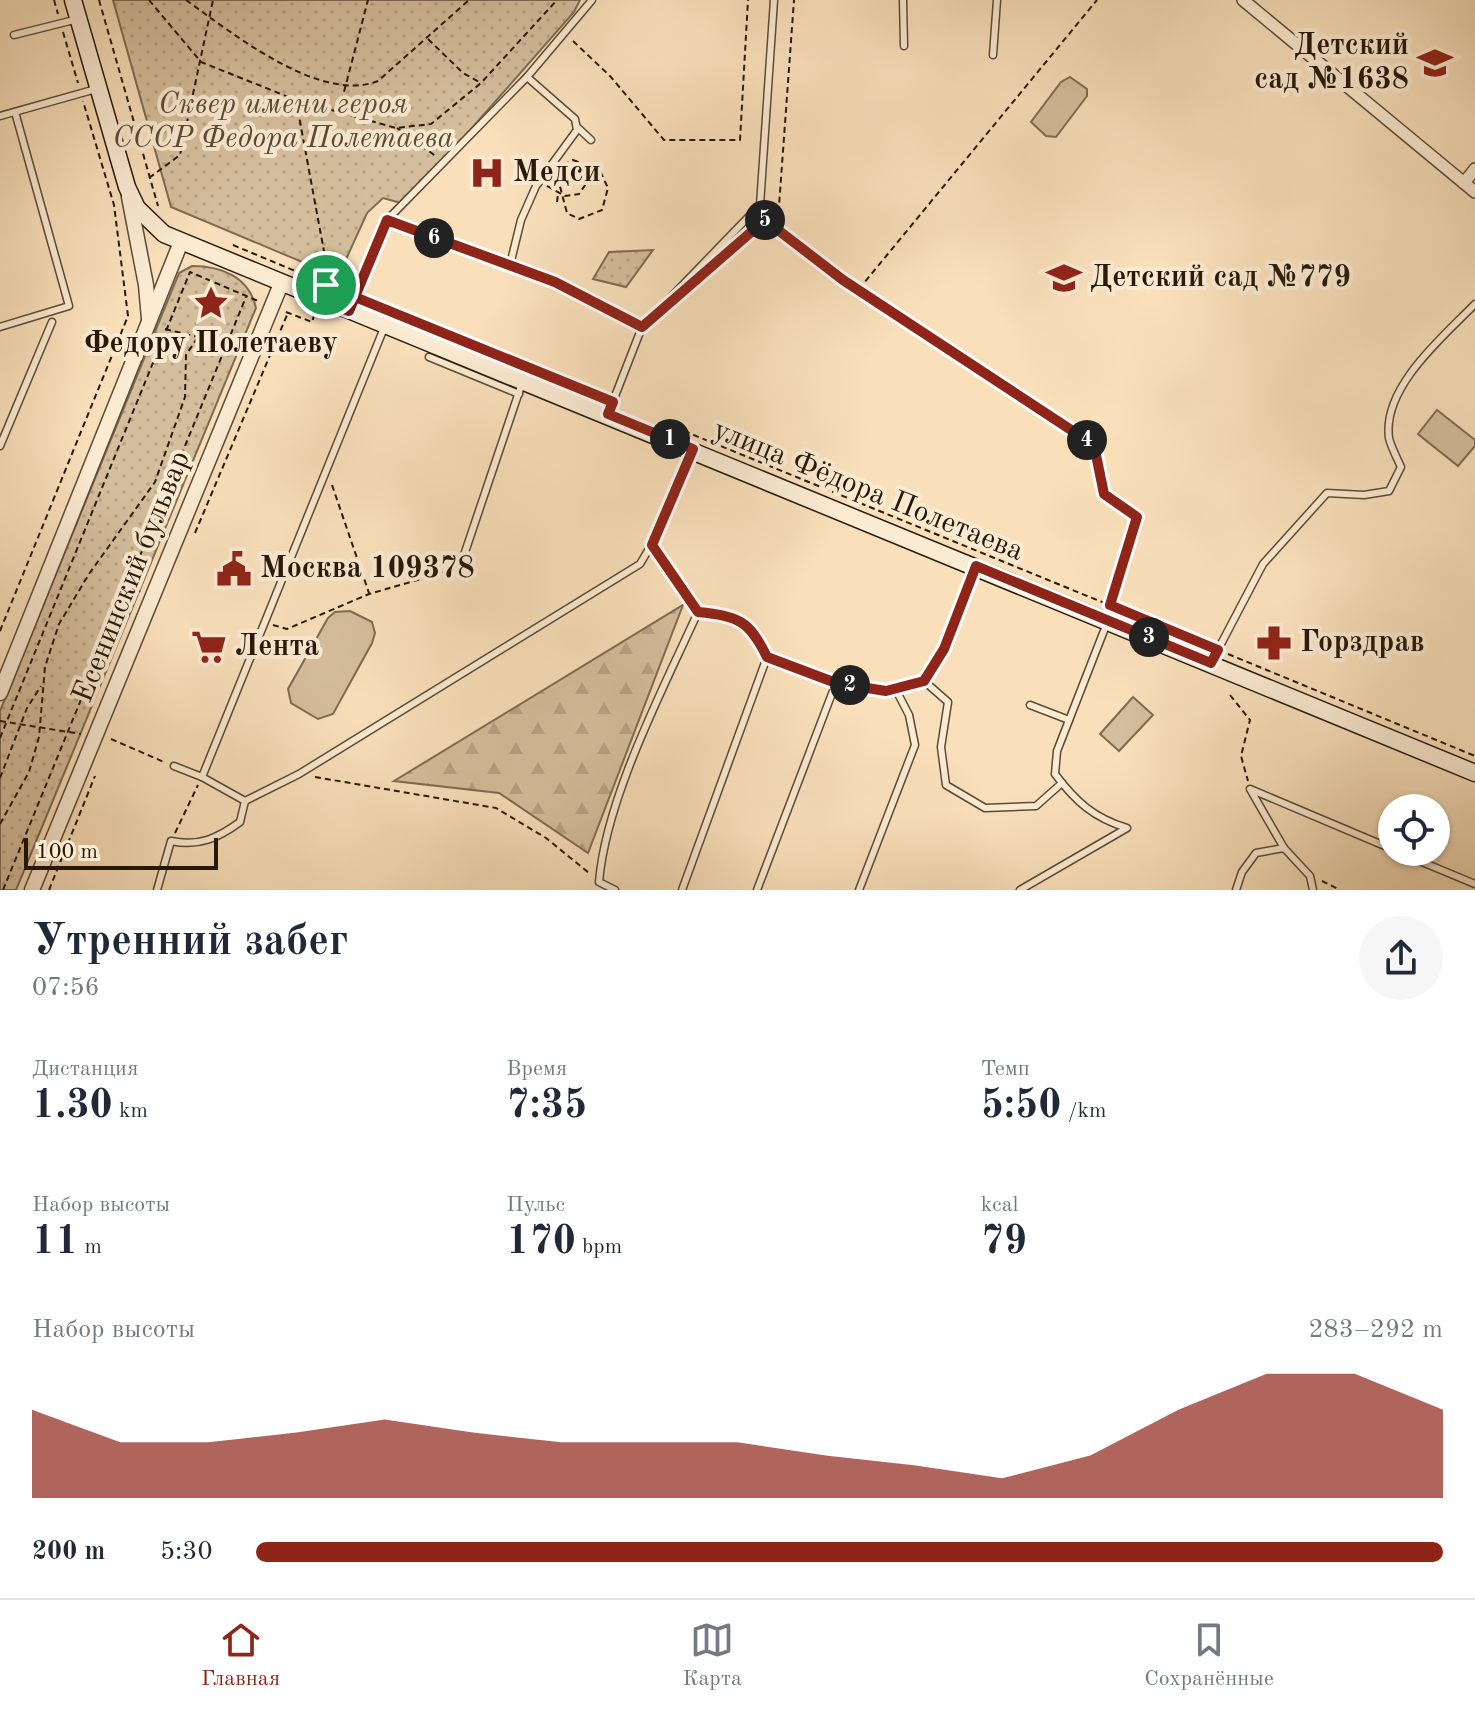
<!DOCTYPE html>
<html lang="ru">
<head>
<meta charset="utf-8">
<style>
  body { margin:0; font-family:"Old Standard TT",serif; background:#f6f6f7; color:#1f2937; height:100vh; display:flex; flex-direction:column; font-size:30px; white-space:nowrap }
  * { box-sizing:border-box; margin:0 }
  p { font-size:26px; color:#747a83 }
  .icon { flex:none; width:44px; height:44px; fill:none; stroke:currentColor; stroke-width:2; stroke-linecap:round; stroke-linejoin:round }
  .map { position:relative; height:890px; overflow:hidden }
  .details { display:flex; flex-direction:column; background:#fff; flex:1 }
  .details>* { flex:none }
  .tools { position:absolute; left:1378px; top:794px; display:grid; gap:16px }
  .tools a { display:grid; place-items:center; width:72px; height:72px; border-radius:50%; background:#fff; box-shadow:0 2px 6px #0004; font-size:40px }
  .scale { position:absolute; left:24px; bottom:20px; width:194px; box-sizing:border-box; padding-left:8px; border:4px solid #271808; border-top:0; font-size:22px; line-height:28px; white-space:nowrap; color:#271808; -webkit-text-stroke:6px #fbebd3; paint-order:stroke }
  .pin { position:absolute; display:grid; place-items:center; width:68px; height:68px; color:#fff; margin:-34px; border:4px solid #fff; border-radius:50%; box-shadow:0 2px 8px #0007 }
  .km { position:absolute; width:40px; height:40px; margin:-20px; border-radius:50%; background:#222; color:#fff; font-size:22px; line-height:40px; text-align:center }
  .round { display:grid; place-items:center; flex:none; width:84px; height:84px; border-radius:42px; background:#f6f6f7 }
  .head { display:flex; align-items:center; justify-content:space-between; height:136px; padding:0 32px }
  h1 { font-size:44px; font-weight:700; line-height:60px }
  .metrics { display:grid; grid-template-columns:repeat(3,1fr); gap:12px; height:136px; padding:8px 32px }
  .metrics div { display:grid; align-content:center }
  .metrics b { font-size:40px; font-weight:700 }
  .metrics small { font-size:22px; font-weight:400 }
  .metrics p { font-size:22px }
  .chart { height:224px; padding:16px 32px }
  .chart p { display:flex; justify-content:space-between }
  .chart svg { width:100%; height:144px; margin-top:8px; fill:#8f2418; opacity:.7 }
  ul { padding:0 32px; list-style:none; font-size:26px }
  li { display:grid; grid-template-columns:128px 96px 1fr; align-items:center; height:60px }
  li i { height:20px; border-radius:10px; background:#8f2418 }
  .tabs { display:flex; justify-content:space-around; align-items:center; height:112px; border-top:2px solid #e0e1e3; background:#fff; font-size:22px; color:#747a83 }
  .tabs a { display:grid; justify-items:center; gap:4px }
  .tabs .current { color:#8f2418 }
  .map>svg:first-child { display:block }
</style>
</head>
<body>
<div class="map">
<svg width="1475" height="890" viewBox="0 0 1475 890">
  <defs>
    <pattern id="grass-dots" width="8" height="8" patternUnits="userSpaceOnUse" patternTransform="scale(2)"><rect width="8" height="8" fill="#d5be9d"/><path d="M2 2h.1M6 6h.1" fill="none" stroke="#b7a386" stroke-width="1.8" stroke-linecap="round"/></pattern>
    <pattern id="forest-firs" width="22" height="20" patternUnits="userSpaceOnUse" patternTransform="scale(2)"><rect width="22" height="20" fill="#d5be9d"/><path d="M5 1l3.5 6h-7zM16 11l3.5 6h-7z" fill="#b7a386"/></pattern>
  </defs>
  <rect width="100%" height="100%" fill="#f9e0bb"/>
  <filter id="stains"><feTurbulence type="fractalNoise" baseFrequency=".0025" numOctaves="4"/><feColorMatrix values="0 0 0 0 .2 0 0 0 0 .09 0 0 0 0 .02 0 0 0 .5 -.17"/></filter>
  <radialGradient id="worn" r=".72"><stop offset=".6" stop-color="#630" stop-opacity="0"/><stop offset="1" stop-color="#630" stop-opacity=".3"/></radialGradient>
  <!-- grass -->
  <g fill="url(#grass-dots)" stroke="#7e6b52" stroke-width="2">
    <polygon points="113,0 580,0 574,12 405,204 383,198 367,213 338,277 171,207"/>
    <polygon points="653,250 626,287 593,279 609,252"/>
    <path d="M192,266C222,266 249,277 256,308L16,890H0V711L179,273Z"/>
  </g>
  <!-- forest -->
  <polygon fill="url(#forest-firs)" stroke="#7e6b52" stroke-width="2" points="683,605 588,853 499,793 394,781"/>
  <!-- pitch -->
  <g fill="#d5be9d" stroke="#7e6b52" stroke-width="2">
    <polygon points="1070,77 1087,89 1087,96 1056,137 1046,136 1031,122 1061,82"/>
    <polygon points="1437,410 1475,440 1475,446 1458,466 1418,434"/>
    <polygon points="350,611 372,622 375,633 372,643 333,714 318,719 291,703 288,689 328,618 335,612"/>
    <polygon points="1133,697 1153,715 1119,751 1100,734"/>
  </g>
  <g fill="none" stroke-linecap="round" stroke-linejoin="round">
    <!-- service casing -->
    <g stroke="#5c4a35" stroke-width="9">
      <g id="service">
        <polyline points="903,0 904,46"/>
        <polyline points="14,35 78,19"/>
        <polyline points="993,55 997,0"/>
        <polyline points="0,116 96,89"/>
        <polyline points="577,127 591,140"/>
        <polyline points="387,220 527,77 592,0"/>
        <polyline points="510,265 521,220 536,186 577,130 575,119 527,77"/>
        <polyline points="350,308 387,220 555,282 642,327 608,414"/>
        <polyline points="0,327 69,306 15,112"/>
        <polyline points="642,327 760,205 774,0"/>
        <polyline points="429,357 519,394"/>
        <polyline points="0,446 52,322"/>
        <path d="M652,545L698,612C738,616 749,620 767,657L836,683L886,691L924,681L944,649L975,567"/>
        <polyline points="460,567 522,383"/>
        <path d="M1211,663L1263,564L1327,493L1364,495L1389,491L1401,467C1397,458 1391,447 1389,438C1382,387 1444,336 1475,304"/>
        <polyline points="924,681 948,702 941,747 946,785 985,808 1036,806 1062,783"/>
        <polyline points="1030,705 1069,720"/>
        <polyline points="174,766 202,777 245,801 299,774 640,564 662,527 692,452"/>
        <polyline points="202,777 384,328"/>
        <polyline points="1284,848 1250,789 1392,849"/>
        <polyline points="1398,852 1475,884"/>
        <path d="M157,890L171,841C199,847 218,838 240,822L245,801"/>
        <path d="M615,890L599,882C606,798 663,689 698,612"/>
        <polyline points="682,890 767,657"/>
        <polyline points="757,890 836,683"/>
        <polyline points="859,890 915,745 909,715 895,688"/>
        <path d="M1020,890L1127,828C1094,818 1076,802 1055,774L1057,751L1107,623"/>
        <polyline points="1236,890 1242,872 1256,853 1284,848 1310,876 1313,890"/>
      </g>
    </g>
    <!-- minor casing -->
    <g stroke="#5c4a35" stroke-width="14">
      <g id="minor">
        <polyline points="1243,0 1475,192"/>
        <polyline points="1464,183 1475,169"/>
      </g>
    </g>
    <!-- tertiary casing -->
    <g stroke="#5c4a35" stroke-width="17">
      <g id="tertiary">
        <polyline points="129,197 146,285 149,319"/>
        <polyline points="0,693 181,242"/>
        <polyline points="32,890 281,284"/>
      </g>
    </g>
    <!-- secondary casing -->
    <g stroke="#271808" stroke-width="19">
      <polyline id="secondary" points="73,0 127,187 137,208 164,234 1475,773"/>
    </g>
    <!-- path -->
    <g stroke="#271808" stroke-width="2" stroke-dasharray="6 4" stroke-linecap="butt">
      <polyline points="54,0 58,14"/>
      <polyline points="99,0 158,206"/>
      <polyline points="149,0 201,62 296,100 396,128 431,124 481,83 557,0"/>
      <path d="M186,0C232,33 320,104 378,81L469,0"/>
      <polyline points="63,32 78,83"/>
      <polyline points="428,39 463,73 481,83"/>
      <polyline points="573,41 610,76 664,140 740,140 748,0"/>
      <polyline points="296,100 328,273 326,283"/>
      <polyline points="339,111 368,0"/>
      <polyline points="397,128 437,157"/>
      <polygon points="573,160 600,171 608,188 602,210 579,219 567,213 558,179 561,166"/>
      <polyline points="149,178 180,155 213,0"/>
      <polyline points="547,186 565,196 579,194 590,178 588,165"/>
      <polyline points="557,202 558,194"/>
      <polyline points="765,220 843,280 1094,445 1104,494 1137,517 1110,605"/>
      <polyline points="737,244 779,206 794,0"/>
      <polyline points="233,245 300,273"/>
      <polyline points="859,289 1097,0"/>
      <polyline points="286,312 312,322 315,312"/>
      <polyline points="165,329 198,337"/>
      <polyline points="684,431 1207,645"/>
      <polyline points="332,485 369,593"/>
      <polyline points="195,533 287,315"/>
      <polyline points="130,582 140,592"/>
      <polyline points="273,625 287,629 369,594 452,570"/>
      <polyline points="0,631 128,316 114,205 83,101"/>
      <polyline points="1228,654 1475,756"/>
      <polyline points="1230,695 1250,720 1241,756 1248,781"/>
      <polyline points="0,721 81,734"/>
      <polyline points="0,738 190,272 258,301"/>
      <polyline points="111,739 164,762"/>
      <polyline points="315,777 496,808 546,838 589,873"/>
      <polyline points="0,778 27,708 41,686"/>
      <polyline points="0,824 29,772 39,737 45,667 59,624 89,574 155,482 185,397 186,355 198,337 224,351"/>
      <polyline points="175,833 198,785"/>
      <polyline points="1322,881 1340,890"/>
      <polyline points="3,890 246,297"/>
      <polyline points="49,890 95,776"/>
    </g>
    <!-- service -->
    <use href="#service" stroke="#fbebd3" stroke-width="6"/>
    <!-- minor -->
    <use href="#minor" stroke="#fbebd3" stroke-width="11"/>
    <!-- tertiary -->
    <use href="#tertiary" stroke="#fbebd3" stroke-width="14"/>
    <!-- secondary -->
    <use href="#secondary" stroke="#fbebd3" stroke-width="16"/>
  </g>
  <g fill="none" stroke-linecap="round" stroke-linejoin="round">
    <!-- route casing -->
    <g stroke="#fff" stroke-width="16">
      <path id="route" d="M326,285L355,297L613,402L608,414L693,449L652,545L698,612C738,616 749,620 767,657L836,683L886,691L924,681L944,649L976,566L1211,663L1218,650L1110,605L1137,517L1104,494L1094,445L843,280L765,220L642,327L555,282L387,220L349,311L320,300L326,285"/>
    </g>
    <!-- route -->
    <use href="#route" stroke="#8f2418" stroke-width="10"/>
  </g>
  <!-- icons -->
  <defs>
    <g id="school-bare" transform="scale(2.76)"><path d="M0-5L7-2L0 1L-7-2ZM-4 1L0 2.5L4 1V4Q0 6-4 4Z" fill="#8f2418" stroke="#fbebd3" stroke-width="2.5" paint-order="stroke"/></g>
    <g id="hospital-bare" transform="scale(2.76)"><path d="M-5-5h3v3.5h4V-5h3V5h-3V1.5h-4V5h-3Z" fill="#8f2418" stroke="#fbebd3" stroke-width="2.5" paint-order="stroke"/></g>
    <g id="sight-bare" transform="scale(2.76)"><path d="M0-6L1.8-2.2L6-1.7L2.9 1.2L3.7 5.4L0 3.3L-3.7 5.4L-2.9 1.2L-6-1.7L-1.8-2.2Z" fill="#8f2418" stroke="#fbebd3" stroke-width="2.5" paint-order="stroke"/></g>
    <g id="civic-bare" transform="scale(2.76)"><path d="M-.6-6.5H3V-4.5H.6V-3L4-1V1h2V6H-6V1h2V-1L-.6-3ZM-1.2 2.5V6h2.4V2.5Z" fill="#8f2418" stroke="#fbebd3" stroke-width="2.5" paint-order="stroke"/></g>
    <g id="pharmacy-bare" transform="scale(2.76)"><path d="M-2-6h4v4h4v4h-4v4h-4v-4h-4v-4h4Z" fill="#8f2418" stroke="#fbebd3" stroke-width="2.5" paint-order="stroke"/></g>
    <g id="supermarket-bare" transform="scale(2.76)"><path d="M-6-5.5h2.5l.6 2H6L4.5 2H-2.5L-4.4-4H-6ZM-1.5 3.2a1.3 1.3 0 1 0 .1 0ZM3 3.2a1.3 1.3 0 1 0 .1 0Z" fill="#8f2418" stroke="#fbebd3" stroke-width="2.5" paint-order="stroke"/></g>
  </defs>
  <g fill-rule="evenodd">
    <use href="#school-bare" x="1435" y="63"/>
    <use href="#hospital-bare" x="487" y="173"/>
    <use href="#school-bare" x="1064" y="278"/>
    <use href="#sight-bare" x="211" y="303"/>
    <use href="#civic-bare" x="234" y="569"/>
    <use href="#pharmacy-bare" x="1274" y="643"/>
    <use href="#supermarket-bare" x="209" y="647"/>
  </g>
  <g text-anchor="middle" dominant-baseline="central" stroke-width="8" stroke-linejoin="round" paint-order="stroke">
    <!-- poi labels -->
    <g font-size="30" font-weight="bold" fill="#271808" stroke="#fbebd3" text-anchor="start">
      <text x="1409" y="46" text-anchor="end">Детский<tspan x="1409" dy="34">сад №1638</tspan></text>
      <text x="513" y="173">Медси</text>
      <text x="1090" y="278">Детский сад №779</text>
      <text x="211" y="344" text-anchor="middle">Федору Полетаеву</text>
      <text x="260" y="569">Москва 109378</text>
      <text x="1300" y="643">Горздрав</text>
      <text x="235" y="647">Лента</text>
    </g>
    <!-- park labels -->
    <g font-size="30" font-style="italic" fill="#5b4a35" stroke="#fbebd3">
      <text x="283" y="105">Сквер имени героя<tspan x="283" dy="34">СССР Федора Полетаева</tspan></text>
    </g>
    <!-- street labels -->
    <g font-size="30" fill="#271808" stroke="#fbebd3">
      <text transform="translate(868 491) rotate(22)">улица Фёдора Полетаева</text>
      <text transform="translate(132 577) rotate(-68)">Есенинский бульвар</text>
    </g>
  </g>
  <rect width="100%" height="100%" filter="url(#stains)"/>
  <rect width="100%" height="100%" fill="url(#worn)"/>
</svg>
<div class="tools">
<a><svg class="icon" aria-label="locate" viewBox="0 0 24 24"><circle cx="12" cy="12" r="6"/><path d="M12 2v4M12 18v4M2 12h4M18 12h4"/></svg></a>
</div>
<div class="scale">100 m</div>
<div class="pin" style="left:326px;top:285px;background:#1e9e55"><svg class="icon" aria-label="arrive" viewBox="0 0 24 24"><path d="M6 21V4h12l-3 4 3 4H6"/></svg></div>
<b class="km" style="left:670px;top:439px">1</b>
<b class="km" style="left:850px;top:685px">2</b>
<b class="km" style="left:1149px;top:637px">3</b>
<b class="km" style="left:1087px;top:440px">4</b>
<b class="km" style="left:765px;top:220px">5</b>
<b class="km" style="left:434px;top:238px">6</b>
</div>
<section class="details">
<div class="head"><div><h1>Утренний забег</h1><p>07:56</p></div><a class="round"><svg class="icon" aria-label="share" viewBox="0 0 24 24"><path d="M12 15V3M7 8l5-5 5 5M5 13v7h14v-7"/></svg></a></div>
<div class="metrics">
<div><p>Дистанция</p><b>1.30<small> km</small></b></div>
<div><p>Время</p><b>7:35</b></div>
<div><p>Темп</p><b>5:50<small> /km</small></b></div>
</div>
<div class="metrics">
<div><p>Набор высоты</p><b>11<small> m</small></b></div>
<div><p>Пульс</p><b>170<small> bpm</small></b></div>
<div><p>kcal</p><b>79</b></div>
</div>
<div class="chart"><p><span>Набор высоты</span>283–292 m</p>
<svg viewBox="0 0 160 44" preserveAspectRatio="none"><path d="M0 44V17L10 27L20 27L30 24L40 20L50 24L60 27L70 27L80 27L90 31L100 34L110 38L120 31L130 17L140 6L150 6L160 17V44z"/></svg>
</div>
<ul>
<li><b>200 m</b>5:30<i style="width:100%"></i></li>
</ul>
</section>
<nav class="tabs">
<a class="current"><svg class="icon" aria-label="home" viewBox="0 0 24 24"><path d="M3 11l9-7 9 7M6 9v11h12V9"/></svg>Главная</a>
<a><svg class="icon" aria-label="map" viewBox="0 0 24 24"><path d="M3 6l6-2 6 2 6-2v14l-6 2-6-2-6 2zM9 4v14M15 6v14"/></svg>Карта</a>
<a><svg class="icon" aria-label="saved" viewBox="0 0 24 24"><path d="M7 4h10v16l-5-4-5 4z"/></svg>Сохранённые</a>
</nav>
</body>
</html>
